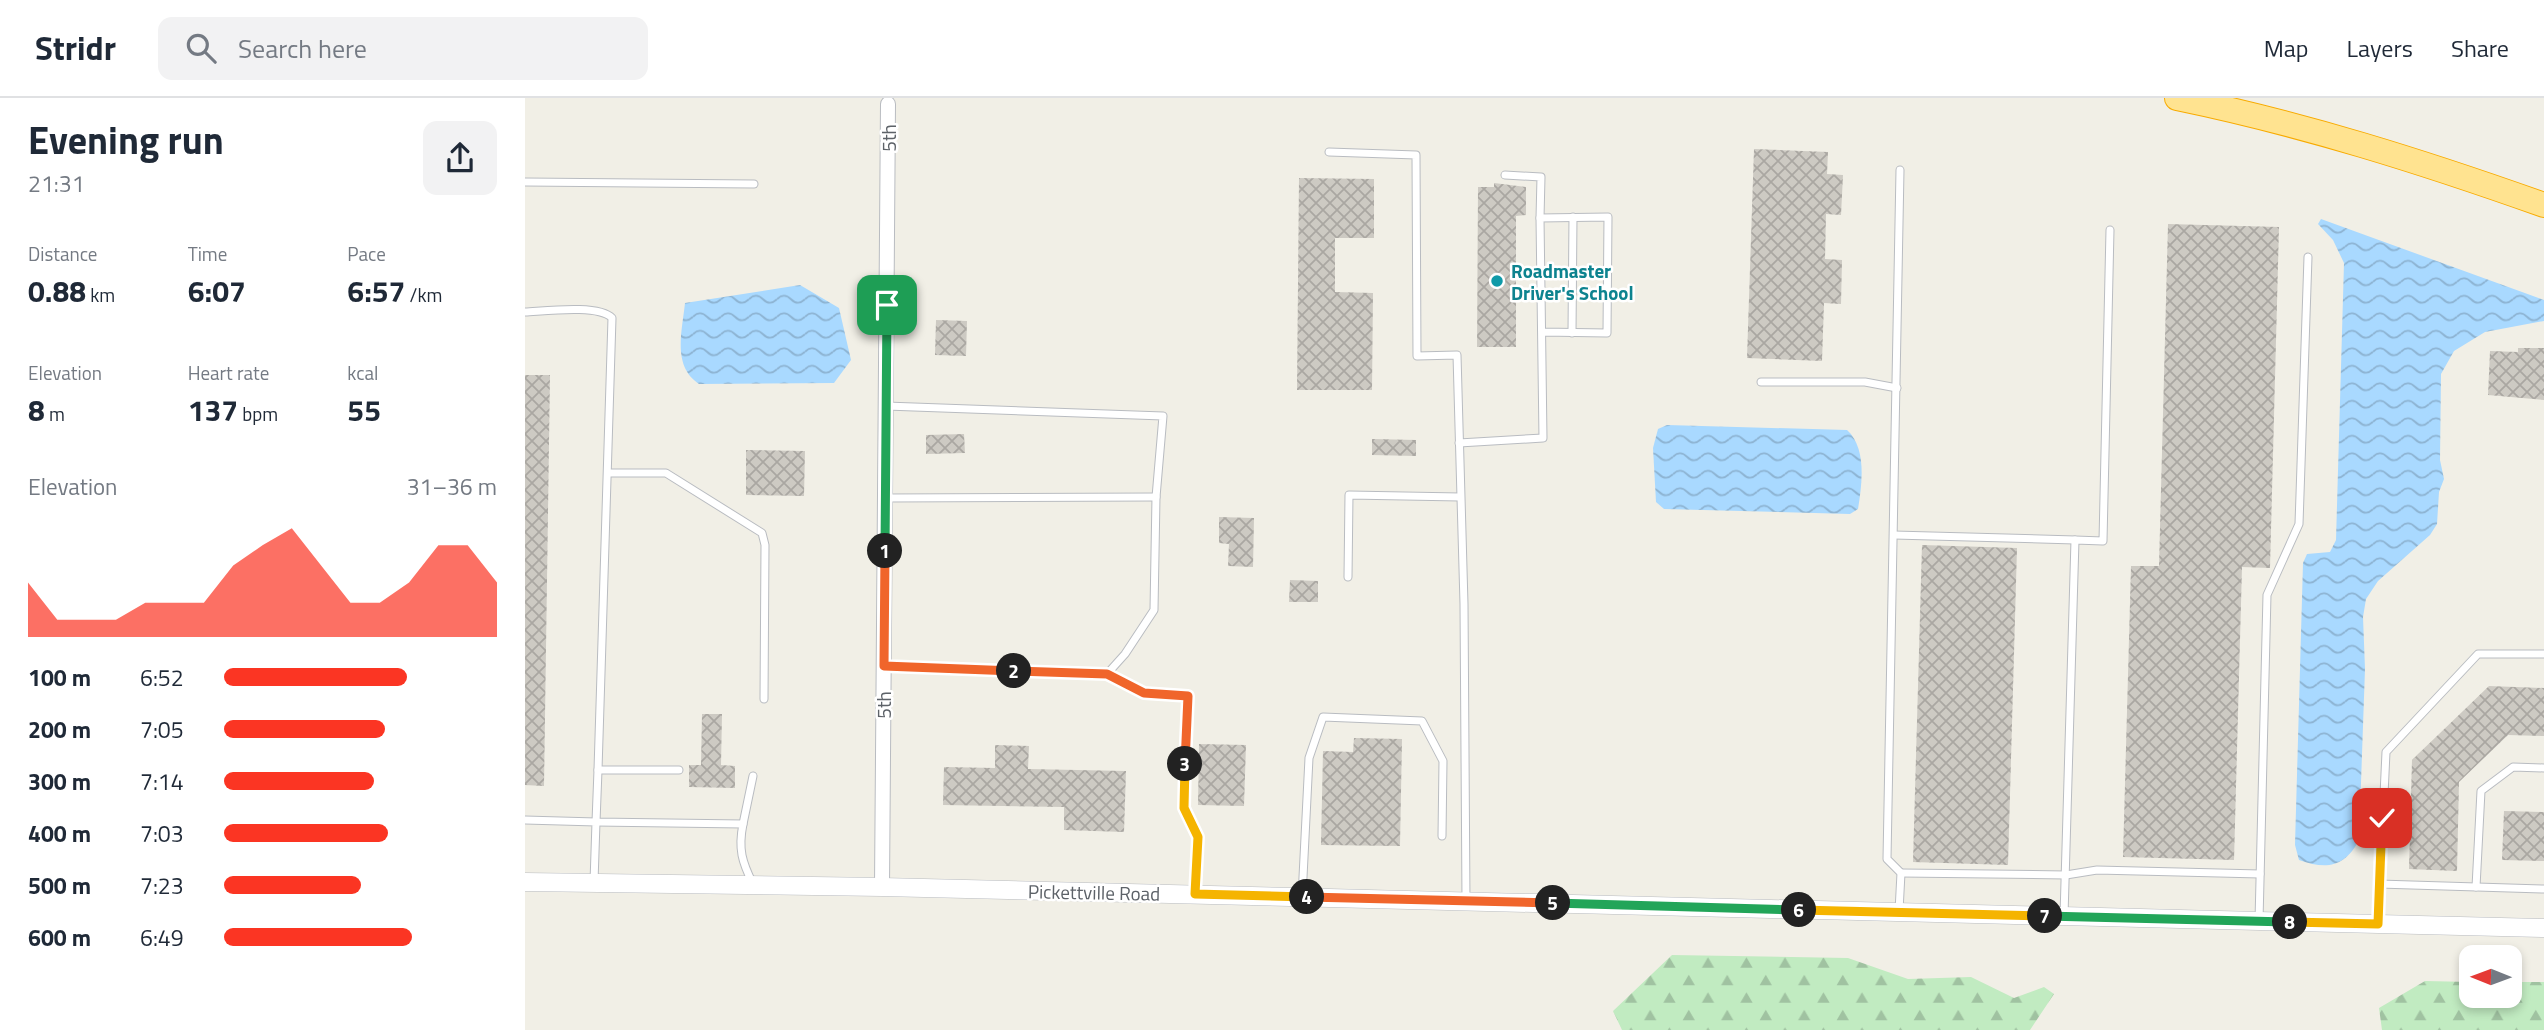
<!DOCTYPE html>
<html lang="en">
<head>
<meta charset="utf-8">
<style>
  body { margin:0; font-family:"Titillium Web",sans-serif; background:#f2f2f3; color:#1f2937; height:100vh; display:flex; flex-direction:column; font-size:26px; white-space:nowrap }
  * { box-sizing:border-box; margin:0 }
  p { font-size:23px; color:#747a83 }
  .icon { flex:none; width:38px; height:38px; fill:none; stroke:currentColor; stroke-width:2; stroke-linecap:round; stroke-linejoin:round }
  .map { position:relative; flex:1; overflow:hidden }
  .side { display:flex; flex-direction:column; background:#fff; width:525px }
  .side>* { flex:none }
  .needle { width:46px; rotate:271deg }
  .tools { position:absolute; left:1934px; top:847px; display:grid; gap:14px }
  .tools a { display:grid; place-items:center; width:63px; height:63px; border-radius:14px; background:#fff; box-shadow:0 4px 10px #0003; font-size:35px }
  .pin { position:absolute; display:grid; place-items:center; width:60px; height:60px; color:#fff; margin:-30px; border-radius:14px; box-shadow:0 4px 10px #0006 }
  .km { position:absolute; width:35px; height:35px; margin:-18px; border-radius:50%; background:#222; color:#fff; font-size:19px; line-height:35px; text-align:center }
  .round { display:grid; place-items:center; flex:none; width:74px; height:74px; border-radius:14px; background:#f2f2f3 }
  .overview { display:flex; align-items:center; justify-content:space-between; height:119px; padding:0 28px }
  h1 { font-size:38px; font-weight:700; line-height:52px }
  .figures { display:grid; grid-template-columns:repeat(3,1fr); gap:10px; height:119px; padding:7px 28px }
  .figures div { display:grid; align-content:center }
  .figures b { font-size:30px; font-weight:700 }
  .figures small { font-size:19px; font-weight:400 }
  .figures p { font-size:19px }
  .chart { height:196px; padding:14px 28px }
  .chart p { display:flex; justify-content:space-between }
  .chart svg { width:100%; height:126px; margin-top:7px; fill:#fb3523; opacity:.7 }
  ul { padding:0 28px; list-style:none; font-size:23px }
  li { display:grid; grid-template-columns:112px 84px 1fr; align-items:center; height:52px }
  li i { height:18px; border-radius:9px; background:#fb3523 }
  header { display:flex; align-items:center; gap:42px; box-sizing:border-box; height:98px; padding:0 35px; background:#fff; border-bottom:2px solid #e0e1e3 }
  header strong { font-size:33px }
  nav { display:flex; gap:38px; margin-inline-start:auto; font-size:24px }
  .search { width:490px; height:63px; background:#f2f2f3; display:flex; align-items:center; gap:18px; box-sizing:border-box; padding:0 24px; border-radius:14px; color:#747a83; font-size:26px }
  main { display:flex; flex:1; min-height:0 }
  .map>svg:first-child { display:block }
</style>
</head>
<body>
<header>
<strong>Stridr</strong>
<div class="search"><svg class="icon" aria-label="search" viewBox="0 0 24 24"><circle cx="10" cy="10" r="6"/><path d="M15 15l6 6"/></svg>Search here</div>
<nav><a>Map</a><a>Layers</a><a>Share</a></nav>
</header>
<main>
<section class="side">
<div class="overview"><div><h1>Evening run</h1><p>21:31</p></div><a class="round"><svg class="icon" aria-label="share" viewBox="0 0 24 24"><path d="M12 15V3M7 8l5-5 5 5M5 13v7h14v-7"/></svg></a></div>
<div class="figures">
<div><p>Distance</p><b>0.88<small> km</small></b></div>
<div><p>Time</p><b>6:07</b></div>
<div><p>Pace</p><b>6:57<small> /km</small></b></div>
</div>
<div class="figures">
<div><p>Elevation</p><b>8<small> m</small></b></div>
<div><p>Heart rate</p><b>137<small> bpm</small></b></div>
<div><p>kcal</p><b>55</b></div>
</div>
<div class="chart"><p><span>Elevation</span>31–36 m</p>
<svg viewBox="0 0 160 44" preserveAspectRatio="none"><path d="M0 44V25L10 38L20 38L30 38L40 32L50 32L60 32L70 19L80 12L90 6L100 19L110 32L120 32L130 25L140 12L150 12L160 25V44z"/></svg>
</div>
<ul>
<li><b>100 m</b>6:52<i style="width:67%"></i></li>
<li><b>200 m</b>7:05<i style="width:59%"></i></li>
<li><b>300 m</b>7:14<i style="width:55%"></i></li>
<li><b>400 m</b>7:03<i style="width:60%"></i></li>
<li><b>500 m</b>7:23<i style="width:50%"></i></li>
<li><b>600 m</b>6:49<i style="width:69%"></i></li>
</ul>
</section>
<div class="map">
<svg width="2019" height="932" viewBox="0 0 2019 932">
  <defs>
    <pattern id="forest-firs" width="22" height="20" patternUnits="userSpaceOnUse" patternTransform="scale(1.75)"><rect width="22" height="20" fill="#c1ebc1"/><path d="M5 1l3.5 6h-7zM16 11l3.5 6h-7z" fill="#a0c2a1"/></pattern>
    <pattern id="water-waves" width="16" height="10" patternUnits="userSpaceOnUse" patternTransform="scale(1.75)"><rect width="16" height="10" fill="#a9d9ff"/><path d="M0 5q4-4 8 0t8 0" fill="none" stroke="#8db3d2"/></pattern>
    <pattern id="building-cross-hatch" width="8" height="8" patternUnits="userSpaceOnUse" patternTransform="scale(1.75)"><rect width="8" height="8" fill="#cdcac3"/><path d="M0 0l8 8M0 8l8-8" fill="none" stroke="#aaa7a2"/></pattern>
  </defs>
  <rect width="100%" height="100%" fill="#f1efe6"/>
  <!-- forest -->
  <g fill="url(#forest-firs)">
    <polygon points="1147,857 1323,860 1383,881 1446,879 1489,900 1519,889 1529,896 1505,932 1097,932 1088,913"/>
    <polygon points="1900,883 1946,884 1946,898 1984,898 1985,884 2019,884 2019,932 1857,932 1854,910"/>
  </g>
  <!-- water -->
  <g fill="url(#water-waves)">
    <path d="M1796,121L2019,202V223L1960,234L1929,253L1916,276L1915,362L1919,381L1914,394L1912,426L1905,437L1853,483L1841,501L1838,519L1840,571L1834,742C1820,769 1802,772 1774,762L1770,747L1778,465L1782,456L1805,454L1811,442L1819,165L1808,142L1793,126Z"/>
    <path d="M275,187L314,210L326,262L309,285L174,286C147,268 157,234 160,205Z"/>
    <path d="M1142,327L1322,332C1342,350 1337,386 1333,411L1325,416L1139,411L1131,404L1128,350L1133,331Z"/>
  </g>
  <!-- building -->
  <g fill="url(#building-cross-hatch)">
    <polygon points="1229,51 1303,54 1302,76 1318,77 1316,117 1301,116 1300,161 1317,162 1316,206 1299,205 1297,263 1222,260"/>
    <polygon points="774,80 849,81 849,140 810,140 810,194 848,195 847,292 772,292"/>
    <polygon points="969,85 1001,89 1001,117 991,118 991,249 952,249 953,89 969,89"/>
    <polygon points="1643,126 1754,129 1745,470 1717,469 1709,762 1598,759 1606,468 1634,468"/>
    <polygon points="411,222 442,223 441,258 410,257"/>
    <polygon points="1993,250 2019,250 2019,302 1963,297 1965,253 1993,254"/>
    <polygon points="0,277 25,277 19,688 0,687"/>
    <polygon points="439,336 440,355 401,356 401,337"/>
    <polygon points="847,341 891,342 891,358 847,357"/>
    <polygon points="221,352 280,353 279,398 221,397"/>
    <polygon points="694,419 729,420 728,469 703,468 704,446 694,445"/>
    <polygon points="1397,447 1492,450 1483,767 1388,764"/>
    <polygon points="765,482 793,483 793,504 764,504"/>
    <polygon points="1964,588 2019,590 2019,638 1983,637 1934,684 1932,773 1884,771 1887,662"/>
    <polygon points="177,616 197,616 196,667 210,668 210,690 164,689 164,667 176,667"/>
    <polygon points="829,640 877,641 875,748 796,747 798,653 828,654"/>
    <polygon points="674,646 721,647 719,708 673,707"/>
    <polygon points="470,647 504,648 503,671 601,673 599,734 539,732 539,709 418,707 419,669 470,670"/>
    <polygon points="1979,713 2019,714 2019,763 1977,762"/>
  </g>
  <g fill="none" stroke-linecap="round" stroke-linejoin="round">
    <!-- service casing -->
    <g stroke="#b9bcc1" stroke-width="9">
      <g id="service">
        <polyline points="804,54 891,57 892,258 932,257 939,506 941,803"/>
        <polyline points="980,77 1016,79 1015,120"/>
        <polyline points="0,84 229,86"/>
        <path d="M0,214C20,213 74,206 87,220L73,672"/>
        <polyline points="1047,235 1048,119"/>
        <polyline points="1236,284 1340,284 1372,290"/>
        <polyline points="934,345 1018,340 1015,120 1083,119 1082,235 1017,234"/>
        <polyline points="83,375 141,375 237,435 240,447 239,601"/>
        <polyline points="360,400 631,399"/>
        <polyline points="1369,437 1550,442"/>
        <polyline points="823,479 824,397 935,399"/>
        <polyline points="359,568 582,576 600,556 629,512 631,399 638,318 361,308"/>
        <polyline points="582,576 619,595 662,598 659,710 673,739 670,796"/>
        <path d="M154,672H73L71,724L218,726C213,751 217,764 228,786"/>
        <polyline points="0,722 71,724 69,784"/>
        <polyline points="218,726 228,678"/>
        <polyline points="1376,775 1541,777 1572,772 1735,776"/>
        <polyline points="1854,786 2019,791"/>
        <polyline points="1951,789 1956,693 1988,669 2019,670"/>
        <polyline points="777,799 784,660 798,619 897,623 918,663 917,738"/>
        <polyline points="1374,813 1376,775 1362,761 1375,72"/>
        <polyline points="1539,818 1550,442 1578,443 1585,132"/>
        <polyline points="1734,823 1742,497 1774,426 1783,159"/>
        <polyline points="1853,826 1861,654 1953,556 2019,556"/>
      </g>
    </g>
    <!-- minor casing -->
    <g stroke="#b9bcc1" stroke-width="16">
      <polyline id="minor" points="357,789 363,6"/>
    </g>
    <!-- tertiary casing -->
    <g stroke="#b9bcc1" stroke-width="19">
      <polyline id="tertiary" points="0,784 357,789 2019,830"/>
    </g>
    <!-- motorway casing -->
    <g stroke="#f8ab00" stroke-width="26">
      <path id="motorway" d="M1652,0C1778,26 1898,64 2019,107"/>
    </g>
    <!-- service -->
    <use href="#service" stroke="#fff" stroke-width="7"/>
    <!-- minor -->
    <use href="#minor" stroke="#fff" stroke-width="14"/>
    <!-- tertiary -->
    <use href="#tertiary" stroke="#fff" stroke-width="18"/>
    <!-- motorway -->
    <use href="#motorway" stroke="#ffe390" stroke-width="24"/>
  </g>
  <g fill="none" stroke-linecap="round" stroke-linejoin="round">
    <!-- split-1 casing -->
    <g stroke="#fff" stroke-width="14">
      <polyline id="split-1" points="360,453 362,207"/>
    </g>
    <!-- split-2 casing -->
    <g stroke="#fff" stroke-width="14">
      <polyline id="split-2" points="360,453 359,568 489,573"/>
    </g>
    <!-- split-3 casing -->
    <g stroke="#fff" stroke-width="14">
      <polyline id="split-3" points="489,573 582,576 619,595 663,598 660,666"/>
    </g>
    <!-- split-4 casing -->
    <g stroke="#fff" stroke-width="14">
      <polyline id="split-4" points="660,666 659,710 673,739 670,796 782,799"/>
    </g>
    <!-- split-5 casing -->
    <g stroke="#fff" stroke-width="14">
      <polyline id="split-5" points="782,799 1028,805"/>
    </g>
    <!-- split-6 casing -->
    <g stroke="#fff" stroke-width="14">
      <polyline id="split-6" points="1028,805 1274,812"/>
    </g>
    <!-- split-7 casing -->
    <g stroke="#fff" stroke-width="14">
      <polyline id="split-7" points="1274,812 1520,818"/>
    </g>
    <!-- split-8 casing -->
    <g stroke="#fff" stroke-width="14">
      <polyline id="split-8" points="1520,818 1765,824"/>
    </g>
    <!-- split-9 casing -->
    <g stroke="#fff" stroke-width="14">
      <polyline id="split-9" points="1765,824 1853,826 1857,720"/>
    </g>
    <!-- split-1 -->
    <use href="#split-1" stroke="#22a559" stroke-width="9"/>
    <!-- split-2 -->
    <use href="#split-2" stroke="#f0652b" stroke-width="9"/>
    <!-- split-3 -->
    <use href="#split-3" stroke="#f0652b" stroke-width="9"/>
    <!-- split-4 -->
    <use href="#split-4" stroke="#f5b400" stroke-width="9"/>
    <!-- split-5 -->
    <use href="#split-5" stroke="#f0652b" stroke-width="9"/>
    <!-- split-6 -->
    <use href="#split-6" stroke="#22a559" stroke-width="9"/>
    <!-- split-7 -->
    <use href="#split-7" stroke="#f5b400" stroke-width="9"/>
    <!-- split-8 -->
    <use href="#split-8" stroke="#22a559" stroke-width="9"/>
    <!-- split-9 -->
    <use href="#split-9" stroke="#f5b400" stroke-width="9"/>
  </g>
  <!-- markers -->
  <circle fill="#0f9aa8" stroke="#fff" stroke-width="2.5" cx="972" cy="183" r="7"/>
  <g text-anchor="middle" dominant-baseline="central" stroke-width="5" stroke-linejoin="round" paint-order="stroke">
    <!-- street labels -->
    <g font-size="19" fill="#5d6268" stroke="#fff">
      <text transform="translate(363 40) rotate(-90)">5th</text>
      <text transform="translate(358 607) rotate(-90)">5th</text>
      <text transform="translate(569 794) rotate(1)">Pickettville Road</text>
    </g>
    <!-- culture labels -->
    <g font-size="19" font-weight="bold" fill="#0d838f" stroke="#fff" text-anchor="start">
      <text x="986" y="172">Roadmaster<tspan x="986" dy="22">Driver's School</tspan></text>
    </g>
  </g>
</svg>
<div class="tools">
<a><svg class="needle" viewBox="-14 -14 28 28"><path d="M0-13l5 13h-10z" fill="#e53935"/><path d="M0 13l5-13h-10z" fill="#747a83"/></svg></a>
</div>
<div class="pin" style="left:362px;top:207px;background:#1e9e55"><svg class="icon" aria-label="arrive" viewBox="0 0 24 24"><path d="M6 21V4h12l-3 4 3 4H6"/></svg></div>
<div class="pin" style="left:1857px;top:720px;background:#d93025"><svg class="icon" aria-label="check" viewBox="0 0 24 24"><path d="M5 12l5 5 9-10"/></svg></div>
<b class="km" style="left:360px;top:453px">1</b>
<b class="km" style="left:489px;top:573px">2</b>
<b class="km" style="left:660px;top:666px">3</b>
<b class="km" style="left:782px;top:799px">4</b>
<b class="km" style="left:1028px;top:805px">5</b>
<b class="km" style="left:1274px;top:812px">6</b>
<b class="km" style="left:1520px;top:818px">7</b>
<b class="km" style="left:1765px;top:824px">8</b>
</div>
</main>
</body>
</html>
